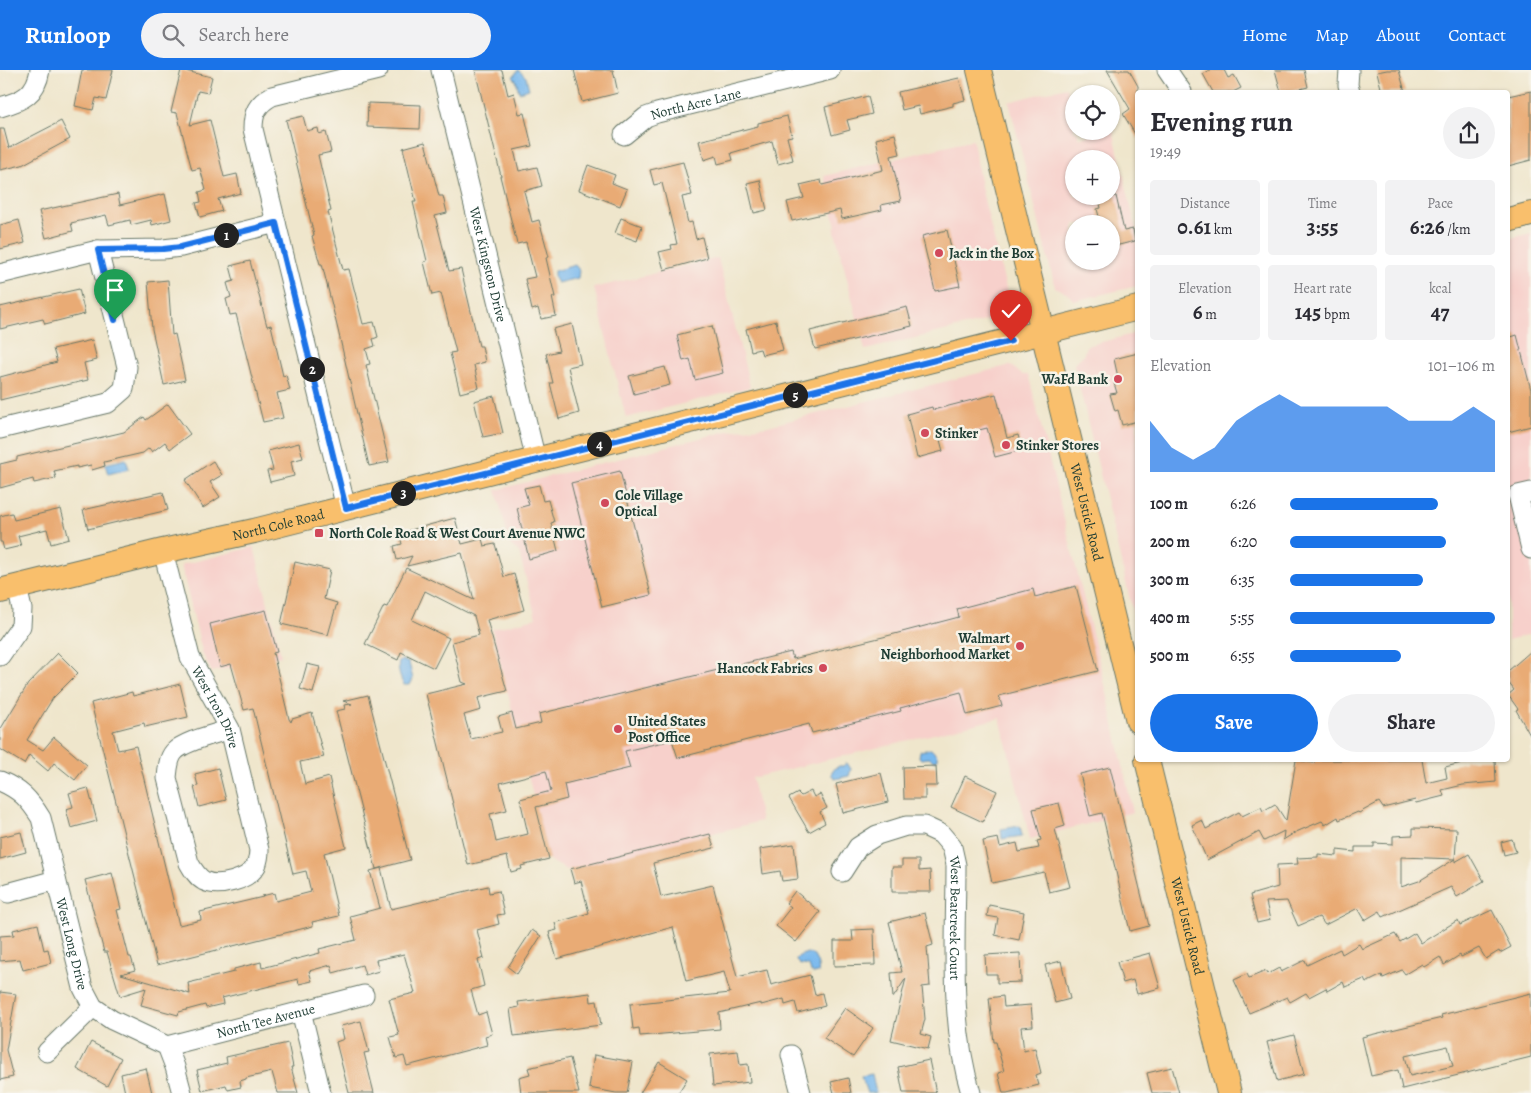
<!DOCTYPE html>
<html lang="en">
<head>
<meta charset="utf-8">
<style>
  body { margin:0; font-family:Alegreya,serif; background:#f2f2f3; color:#2b2b33; height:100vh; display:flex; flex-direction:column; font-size:19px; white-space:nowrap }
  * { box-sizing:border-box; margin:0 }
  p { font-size:16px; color:#7c7c81 }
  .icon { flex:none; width:28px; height:28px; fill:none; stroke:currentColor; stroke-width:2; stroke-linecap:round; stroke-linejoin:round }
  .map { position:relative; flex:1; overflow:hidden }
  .drawer { position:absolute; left:1135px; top:20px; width:375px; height:672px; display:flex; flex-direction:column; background:#fff; border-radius:5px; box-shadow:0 1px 4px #0004 }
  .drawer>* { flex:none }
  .buttons { position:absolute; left:1065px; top:15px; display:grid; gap:10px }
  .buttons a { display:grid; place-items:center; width:55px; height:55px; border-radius:50%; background:#fff; box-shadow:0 1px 4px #0004; font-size:25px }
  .pin { position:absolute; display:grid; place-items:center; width:42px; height:42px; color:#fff; margin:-51px -21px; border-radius:50% 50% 50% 0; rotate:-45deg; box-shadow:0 0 5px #0007 }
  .pin .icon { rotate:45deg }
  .km { position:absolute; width:25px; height:25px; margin:-12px; border-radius:50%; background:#222; color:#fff; font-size:14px; line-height:25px; text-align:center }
  .round { display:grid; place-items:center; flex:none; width:52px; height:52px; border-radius:26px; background:#f2f2f3 }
  .summary { display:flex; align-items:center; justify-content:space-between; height:85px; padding:0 15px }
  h1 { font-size:28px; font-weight:700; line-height:38px }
  .figures { display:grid; grid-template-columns:repeat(3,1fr); gap:8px; height:85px; padding:5px 15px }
  .figures div { display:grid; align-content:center; border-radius:5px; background:#f2f2f3; text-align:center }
  .figures b { font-size:21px; font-weight:700 }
  .figures small { font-size:14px; font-weight:400 }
  .figures p { font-size:14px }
  .chart { height:140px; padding:10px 15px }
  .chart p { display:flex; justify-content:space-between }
  .chart svg { width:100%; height:90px; margin-top:5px; fill:#1a73e8; opacity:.7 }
  .action { display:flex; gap:10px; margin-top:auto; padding:10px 15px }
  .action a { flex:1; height:58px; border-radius:30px; background:#1a73e8; color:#fff; font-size:20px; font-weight:700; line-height:58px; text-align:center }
  .action a+a { background:#f2f2f3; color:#2b2b33 }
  ul { padding:0 15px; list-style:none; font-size:16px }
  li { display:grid; grid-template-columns:80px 60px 1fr; align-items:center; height:38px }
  li i { height:12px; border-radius:6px; background:#1a73e8 }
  header { display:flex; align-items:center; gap:30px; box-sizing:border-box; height:70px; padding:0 25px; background:#1a73e8; color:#fff }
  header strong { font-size:24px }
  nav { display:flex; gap:28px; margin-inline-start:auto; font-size:18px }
  .search { width:350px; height:45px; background:#f2f2f3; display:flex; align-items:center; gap:12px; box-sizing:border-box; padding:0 18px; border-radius:28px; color:#7c7c81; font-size:19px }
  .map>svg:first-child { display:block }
</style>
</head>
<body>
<header>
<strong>Runloop</strong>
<div class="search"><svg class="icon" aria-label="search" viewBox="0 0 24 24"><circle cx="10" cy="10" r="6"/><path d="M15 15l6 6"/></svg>Search here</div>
<nav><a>Home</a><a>Map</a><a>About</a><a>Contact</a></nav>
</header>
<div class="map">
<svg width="1531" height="1023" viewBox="0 0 1531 1023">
  <rect width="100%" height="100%" fill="#f7f3e8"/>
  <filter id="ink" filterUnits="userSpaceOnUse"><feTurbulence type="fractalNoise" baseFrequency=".02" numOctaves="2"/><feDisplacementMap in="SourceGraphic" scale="10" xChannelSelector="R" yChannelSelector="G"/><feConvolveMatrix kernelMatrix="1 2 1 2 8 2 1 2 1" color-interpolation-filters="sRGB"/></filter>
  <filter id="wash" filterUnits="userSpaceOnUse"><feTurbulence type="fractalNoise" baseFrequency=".0096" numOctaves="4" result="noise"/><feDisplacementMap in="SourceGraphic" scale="20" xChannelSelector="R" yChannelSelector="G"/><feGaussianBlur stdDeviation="1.12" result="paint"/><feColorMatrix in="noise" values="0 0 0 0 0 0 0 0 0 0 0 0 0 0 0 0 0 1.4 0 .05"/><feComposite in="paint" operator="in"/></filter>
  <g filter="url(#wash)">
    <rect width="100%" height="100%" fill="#efe6cc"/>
    <!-- built -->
    <g fill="#f7d0cb" fill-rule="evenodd">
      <path d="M1067,17L1074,47V61H1077L1079,68L1113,60L1137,163V216L1074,231L1068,224L1055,217L1009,32ZM1074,89H1111V126H1074ZM1074,154H1111V191H1074Z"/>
      <polygon points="973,70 981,117 1009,230 1000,240 998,248 865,280 834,157 836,156 824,106"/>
      <polygon points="1531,163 1531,564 1508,570 1508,169"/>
      <polygon points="718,188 750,317 626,348 594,218"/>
      <polygon points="1137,263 1137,559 1074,294 1084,284 1086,276"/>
      <polygon points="1007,296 1012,296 1016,300 1023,305 1028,305 1030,311 1107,623 1133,742 1030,769 1000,648 752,708 761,751 567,800 549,790 492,559 536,548 519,482 510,475 496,420 728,361 768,356"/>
      <polygon points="254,477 281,586 212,602 203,585 181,495"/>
    </g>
    <!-- water -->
    <g fill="#7ab9ee" stroke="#4c7b91">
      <polygon points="518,0 526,7 529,19 519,22 516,10 513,7"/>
      <polygon points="575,195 579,200 578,208 557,213 554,208 554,201"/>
      <polygon points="126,389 129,399 108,404 105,394"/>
      <path d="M402,590L409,593L413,609L410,615H404C400,609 397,598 399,592Z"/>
      <polygon points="931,679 937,685 937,689 934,691 929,688 921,689 919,687 920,681"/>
      <polygon points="847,693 851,699 849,706 835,709 832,706 832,701 839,696 843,696"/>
      <polygon points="1020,756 1022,766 1002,769 1001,759"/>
      <path d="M807,883L812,884C816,888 820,898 818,903L814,904L811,902L809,896C803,894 798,897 796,889L799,886Z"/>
      <polygon points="872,1004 876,1023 867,1023 861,1006"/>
    </g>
    <g id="blocks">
      <!-- building -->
      <g fill="#e9ab75" fill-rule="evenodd">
        <polygon points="82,0 113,0 106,30 96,28 93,40 75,36"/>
        <polygon points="181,0 212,7 208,23 198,21 190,55 210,50 224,107 237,104 241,123 218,129 222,141 200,147 196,133 201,132 199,122 206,120 200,98 192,100 177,43 171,42"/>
        <polygon points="475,0 502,0 508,25 514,23 519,44 524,43 532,76 514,80 519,101 537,97 542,116 524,121 532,152 539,150 549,187 546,188 555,227 552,227 556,246 541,249 538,238 532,240 525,209 535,207 526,172 517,174 500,106 501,106"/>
        <polygon points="574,0 613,0 618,23 582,32"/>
        <polygon points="1107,0 1129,0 1138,16 1138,69 1123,44 1130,39"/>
        <polygon points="1210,0 1224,0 1228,8 1234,5 1241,18 1233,22 1213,22 1203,4"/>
        <polygon points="1275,0 1304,0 1308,17 1288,22 1281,22"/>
        <polygon points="1387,0 1399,0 1405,22 1382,22 1377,2"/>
        <polygon points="959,8 965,30 953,33 953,36 920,44 918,36 902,40 898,22"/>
        <polygon points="1531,21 1531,90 1508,96 1508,26"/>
        <polygon points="868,26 872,44 847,50 850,60 832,65 825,37"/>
        <polygon points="368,33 421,35 420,59 367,57"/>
        <polygon points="303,46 307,61 318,58 319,64 326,62 331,82 318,85 331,141 328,142 343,200 349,199 363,254 374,252 378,267 373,269 375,276 366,279 370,294 366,295 389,392 369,396 338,260 322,194 320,194 312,166 314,165 286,50"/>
        <polygon points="787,46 792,66 787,67 793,90 778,94 772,71 731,83 733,90 718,94 716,86 704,90 699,71 758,56 758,53"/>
        <polygon points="61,51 70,69 22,95 0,100 0,59 4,59 9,78"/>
        <polygon points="895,64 900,84 891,86 901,131 881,135 882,140 842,149 840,140 792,151 787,132 804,128 800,115 821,110 822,115 883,100 876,69"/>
        <polygon points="425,72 439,126 443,126 447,143 435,146 449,201 461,199 479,276 482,276 485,292 474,295 479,318 460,323 450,283 456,282 441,223 432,225 424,192 427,191 413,132 416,132 403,78"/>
        <polygon points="683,92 692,125 682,127 688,153 692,152 696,169 702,167 707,188 664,200 659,182 672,179 671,175 677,174 662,113 654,115 650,100"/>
        <polygon points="588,95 615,105 612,113 627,119 620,136 579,120"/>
        <polygon points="760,110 767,140 754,143 747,113"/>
        <polygon points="118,124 120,135 165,124 171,150 152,155 151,150 131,155 130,150 109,155 106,145 71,153 73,161 46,168 39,141"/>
        <polygon points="1098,126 1116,126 1124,161 1133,159 1135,171 1111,177 1111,154 1101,154 1097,139 1101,138"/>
        <polygon points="621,148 642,156 637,171 615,163"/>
        <polygon points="19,150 25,173 0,179 0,155"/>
        <polygon points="947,160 960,216 935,221 922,166"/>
        <polygon points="250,191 267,256 271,255 283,306 286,305 290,320 277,323 283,348 263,352 236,244 230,245 226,229 231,227 227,213 234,211 230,196"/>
        <polygon points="168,210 172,265 175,264 185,310 164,315 152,259 148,212"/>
        <polygon points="79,219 85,244 45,254 43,249 0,259 0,237"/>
        <polygon points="907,237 912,256 815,279 810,261"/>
        <polygon points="776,251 783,280 762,285 760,279 751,281 746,259"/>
        <polygon points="572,254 581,294 568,297 579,343 559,349 550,313 553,313 546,284 559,281 553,259"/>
        <polygon points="712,256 723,303 695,310 690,289 683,291 677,265"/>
        <polygon points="1517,265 1531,320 1531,356 1508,362 1508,268"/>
        <polygon points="92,270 97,290 84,293 88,310 62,316 62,315 0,330 0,307 57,292 53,279"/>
        <polygon points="1138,283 1138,351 1122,355 1118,340 1115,341 1110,324 1117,323 1114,313 1119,312 1114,289"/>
        <polygon points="665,297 670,315 634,324 629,306"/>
        <polygon points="996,324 1007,368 1018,365 1022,380 995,387 987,358 940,370 943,381 917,388 907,344 932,337 933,340"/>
        <polygon points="494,326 503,363 483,367 474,331"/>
        <polygon points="168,334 190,364 170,379 165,372 152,382 149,378 143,383 104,392 105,396 92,400 91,395 77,398 77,396 54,401 56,408 34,413 33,409 0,418 0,394 17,390 17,387 124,362 144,347 146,350"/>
        <polygon points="299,373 303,388 291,391 294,406 270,412 267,401 273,400 268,381"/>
        <polygon points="213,391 222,405 210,412 220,427 203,438 185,410"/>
        <polygon points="620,401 651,525 602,537 571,413"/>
        <polygon points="539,415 543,431 548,430 554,452 551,453 558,481 529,489 517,438 529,435 524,418"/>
        <polygon points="163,422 168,440 88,459 83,440"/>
        <polygon points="61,439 69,469 51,474 47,459 18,466 21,476 4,480 2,472 0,472 0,446 12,443 14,450"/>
        <path d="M455,448L462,474L482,469L484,476L495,474L504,507L514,504L524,540L487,550L507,621L478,628L481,640L464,645L471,669L502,662L498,647L512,643L516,659L541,653L539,644L791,582L793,589L883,567L959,547L957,539L1033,519L1035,527L1076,516L1098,601L999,626L1002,636L967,645L961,622L900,638L901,641L812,663L809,654L678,688L672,670L625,681L630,698L564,714L567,729L536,737L549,789L521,796L522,799L511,802L507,786L468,795L426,624L467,614L462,612L452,572L479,565L474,546L425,521L412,550L449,568L434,598L401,582L398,590L365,574L384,536L387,537L406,498L474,530L462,483L407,496L412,486L397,490L394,476L402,474L399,463ZM546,701L551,721L520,729L528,764L496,772L490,744L507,740L500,713Z"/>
        <polygon points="295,492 330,500 324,529 337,533 328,565 281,554"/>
        <polygon points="266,540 277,582 273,583 289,649 291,652 292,649 312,643 324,687 300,692 305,714 329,707 346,777 324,783 339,846 312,852 313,856 157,895 91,633 132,622 133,626 180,614 188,647 145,657 144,653 113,661 118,680 136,676 179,855 201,850 200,842 263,827 262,826 274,823 276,831 311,822 306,801 293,804 253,638 244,640 231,594 220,597 210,554"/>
        <polygon points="1531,581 1531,667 1516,640 1518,639 1508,625 1514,620 1508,612 1508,601"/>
        <polygon points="58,583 78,603 53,628 27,670 43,680 54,667 87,695 75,710 54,693 48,701 29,685 24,694 0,679 0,660 28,614"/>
        <polygon points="307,594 320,597 313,623 300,619"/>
        <polygon points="368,625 410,790 376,799 336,641 345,639 344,635 352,634 343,631"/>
        <polygon points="1296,690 1314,693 1314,690 1422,690 1426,713 1447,708 1445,697 1466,692 1465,690 1495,690 1496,712 1463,715 1442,720 1444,726 1416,733 1415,730 1383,738 1379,732 1359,743 1358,742 1339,750 1338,747 1325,755 1322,751 1296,762 1283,770 1284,761 1264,771 1259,762 1207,790 1192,755 1202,750 1206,759 1239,742 1242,746 1261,737 1263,741 1275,734 1286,751"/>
        <polygon points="936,696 937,716 925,716 925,729 904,729 903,697"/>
        <polygon points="1110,697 1149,856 1130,861 1102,743 1090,746 1080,704"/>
        <polygon points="218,698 226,730 199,737 194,717 198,716 195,704"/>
        <polygon points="881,703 888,732 843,743 836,714"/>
        <polygon points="965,706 997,721 983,752 951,737"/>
        <polygon points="88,718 97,751 71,758 66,739 73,737 69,723"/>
        <polygon points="811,721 814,727 820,724 827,738 820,742 825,753 809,762 789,728 798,723 801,726"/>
        <polygon points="1059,733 1065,756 1055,759 1070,817 1049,822 1044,802 992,813 983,771 998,768 1000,777 1017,773 1019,782 1039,778 1037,771 1041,770 1033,739"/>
        <polygon points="1413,758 1457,759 1455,789 1401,787 1401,817 1419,811 1455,789 1455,792 1469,784 1484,811 1457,827 1451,817 1383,847 1380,841 1365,850 1358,838 1325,855 1319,847 1298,856 1287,831 1266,832 1270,850 1257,853 1250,825 1278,817 1277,795 1298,794 1297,788 1318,787 1318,784 1337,786 1337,780 1355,782 1355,777 1374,777 1374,773 1393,774 1393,766 1413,765"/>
        <polygon points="21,762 26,782 0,789 0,767"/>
        <polygon points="710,764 714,778 653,793 661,827 713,815 737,907 767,900 771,915 810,905 815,925 822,923 825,936 798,943 795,932 785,935 784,929 761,935 761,933 719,943 720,959 640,966 639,958 633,959 630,934 730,923 724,902 686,911 673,857 557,889 549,862 557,860 555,853 589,843 581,811 574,813 570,799"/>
        <polygon points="1512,769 1516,782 1504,785 1501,772"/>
        <polygon points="794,774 798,809 782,811 780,801 763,804 760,779"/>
        <polygon points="902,790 919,790 919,801 930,800 931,822 892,822 892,797 902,797"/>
        <polygon points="381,798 391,839 488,816 489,823 499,821 504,844 497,845 499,854 477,860 484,888 478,890 484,916 471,920 478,945 486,942 492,964 485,966 487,975 407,996 404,986 396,988 390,967 399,965 389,929 415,923 404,884 376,890 379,901 365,905 362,895 333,903 331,895 309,901 312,911 299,914 298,909 222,928 223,934 206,938 205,935 179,942 178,945 141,935 146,918 120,926 107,882 104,882 85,810 112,803 121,839 117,840 129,887 131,887 135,900 121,904 190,924 188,913 234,902 234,899 261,892 262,898 320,883 319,879 356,870 350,846 380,838 370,801"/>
        <polygon points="795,821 820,842 796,872 776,856 791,837 786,833"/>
        <polygon points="989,835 1024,842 1019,870 995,865 998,848 987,846"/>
        <polygon points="1492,840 1511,877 1500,883 1499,881 1486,889 1479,878 1461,887 1460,885 1444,895 1440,887 1424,897 1422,894 1405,904 1402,900 1383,908 1382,905 1366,913 1364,909 1345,917 1343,912 1327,921 1326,918 1309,927 1306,923 1290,932 1287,927 1249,943 1234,910 1247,904 1249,908 1266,901 1268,904 1279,898 1281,902 1305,890 1307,895 1340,879 1342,884 1359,874 1362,879 1395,864 1400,872 1415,863 1421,873 1458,850 1460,855"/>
        <polygon points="925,843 933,875 927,877 930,916 922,917 925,949 921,964 931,967 928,979 891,970 906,908 893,928 891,903 902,902 889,852"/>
        <polygon points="38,854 44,880 48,879 51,893 23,900 20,889 0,891 0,866 14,865 13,860"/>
        <polygon points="874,859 875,895 834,896 834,871 853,871 852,860"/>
        <polygon points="532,860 541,866 517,904 508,897"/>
        <polygon points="1020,883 1021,912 997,913 997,904 986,904 985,885"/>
        <polygon points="1150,883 1160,918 1137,924 1133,910 1123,913 1117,892"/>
        <polygon points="1061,891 1070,929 1055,933 1045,895"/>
        <polygon points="0,922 16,924 6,980 13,1007 0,1010"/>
        <polygon points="590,923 591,932 597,931 601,955 514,966 510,939 519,937 518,932"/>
        <path d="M1531,923V987L1402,1019L1398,1000L1371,1006L1362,967L1442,948L1441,945ZM1448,976L1453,996L1410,1006L1405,986Z"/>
        <polygon points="1003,926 1004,937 1031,935 1033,956 1021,957 1024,981 1035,978 1041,1003 1036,1005 1039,1015 1007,1023 1003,1023 998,1003 1004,1001 996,972 994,972 989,928"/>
        <polygon points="845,938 873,958 853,987 824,968"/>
        <polygon points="361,951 369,982 364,983 374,1023 349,1023 336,972 344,969 341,956"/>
        <polygon points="1294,965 1304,1004 1277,1011 1267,972"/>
        <polygon points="91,972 121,988 107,1016 77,999"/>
        <polygon points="288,973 293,997 291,997 298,1023 278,1023 272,1002 246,1008 246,1009 240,1011 241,1017 228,1020 226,1015 202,1021 197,1000 227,993 226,987"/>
        <polygon points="738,981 740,995 748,994 750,1012 713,1016 710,984"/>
        <polygon points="594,985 633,992 627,1023 616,1023 589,1018"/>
        <polygon points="570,988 579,1023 521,1023 519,1007 530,1004 528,998"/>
        <polygon points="929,990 936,1023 903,1023 898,997"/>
        <polygon points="659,992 687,1009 678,1023 640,1023"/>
        <polygon points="1172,997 1179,1023 1152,1023 1147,1003"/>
        <polygon points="146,998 152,1023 125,1023 121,1004"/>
        <polygon points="848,1008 851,1023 834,1023 831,1012"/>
      </g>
    </g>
  </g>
  <g filter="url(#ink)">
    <use href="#blocks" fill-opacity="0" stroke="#687869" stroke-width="1"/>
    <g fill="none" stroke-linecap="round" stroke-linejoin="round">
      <!-- minor casing -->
      <g stroke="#687869" stroke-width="21">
        <g id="minor">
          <path id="s1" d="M441,0L536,390"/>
          <polyline points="1167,0 1182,22"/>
          <polyline points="1349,0 1348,15 1350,22"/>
          <path d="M0,37C22,31 36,25 40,0"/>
          <path id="s2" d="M624,65L646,47L657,43L830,0"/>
          <polyline points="0,204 98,180 163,179 181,177 276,153"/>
          <polyline points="0,359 108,333 124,319 127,297 98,180"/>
          <polyline points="1531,422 1518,425 1531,479"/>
          <path d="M346,438L253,59C253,43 257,34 272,26L378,0"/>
          <path id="s3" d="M163,481L190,587L230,659L259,780C259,786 258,791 256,796C248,810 219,818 204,811C197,807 193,800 189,793L167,708C168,699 168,689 174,682C184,671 216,664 230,659"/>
          <polyline points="0,586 21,556 22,539 17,517"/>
          <path id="s4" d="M0,711C21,720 29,729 41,748L83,918L93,937L112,950L167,976L175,997L182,1023"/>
          <path id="s5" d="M842,802L858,777L877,765L906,756H924L941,764L952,777L956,795C956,870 949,951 971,1023"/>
          <polyline points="8,823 56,810"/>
          <polyline points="301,941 321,1023"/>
          <path id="s6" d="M167,976L364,925"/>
          <polyline points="47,982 93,937"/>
          <polyline points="791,985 801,1023"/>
        </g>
      </g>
      <!-- major casing -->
      <g stroke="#687869" stroke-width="26">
        <g id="major">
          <path id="s7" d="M979,0L1138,651"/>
          <polyline points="1508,150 1531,144"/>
          <path id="s8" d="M0,521L163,481L254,461L1138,238"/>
          <path id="s9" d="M1147,690L1229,1023"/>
        </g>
      </g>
      <!-- minor -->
      <use href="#minor" stroke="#fff" stroke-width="19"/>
      <!-- major -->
      <use href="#major" stroke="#f9bf6c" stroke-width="24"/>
    </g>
  </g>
  <g fill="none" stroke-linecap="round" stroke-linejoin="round" filter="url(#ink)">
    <!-- route casing -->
    <g stroke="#fff" stroke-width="10">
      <polyline id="route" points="115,250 98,180 163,179 181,177 276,153 346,438 1011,271"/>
    </g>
    <!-- route -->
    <use href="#route" stroke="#1a73e8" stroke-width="6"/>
  </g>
  <!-- markers -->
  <g fill="#d1495b" stroke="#f7f3e8" stroke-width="2">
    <circle cx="939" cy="183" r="5"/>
    <circle cx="1118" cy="309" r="5"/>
    <circle cx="925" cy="363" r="5"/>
    <circle cx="1006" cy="375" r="5"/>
    <circle cx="605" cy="433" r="5"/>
    <rect x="314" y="458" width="10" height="10" rx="2.5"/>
    <circle cx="1020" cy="576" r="5"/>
    <circle cx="823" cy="598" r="5"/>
    <circle cx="618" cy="659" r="5"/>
  </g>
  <g text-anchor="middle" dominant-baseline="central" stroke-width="5" stroke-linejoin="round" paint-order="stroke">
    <!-- street labels -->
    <g font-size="14" fill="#1f3d34" stroke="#f7f3e8">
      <text stroke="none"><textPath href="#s2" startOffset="80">North Acre Lane</textPath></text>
      <text stroke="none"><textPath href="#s1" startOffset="200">West Kingston Drive</textPath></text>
      <text stroke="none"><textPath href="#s7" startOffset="455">West Ustick Road</textPath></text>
      <text stroke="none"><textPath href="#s8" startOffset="286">North Cole Road</textPath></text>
      <text stroke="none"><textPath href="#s3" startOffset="166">West Iron Drive</textPath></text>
      <text stroke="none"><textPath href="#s5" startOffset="208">West Bearcreek Court</textPath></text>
      <text stroke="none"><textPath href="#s9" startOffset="171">West Ustick Road</textPath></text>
      <text stroke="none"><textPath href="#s4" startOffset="186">West Long Drive</textPath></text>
      <text stroke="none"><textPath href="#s6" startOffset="102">North Tee Avenue</textPath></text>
    </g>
    <!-- poi labels -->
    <g font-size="14" font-weight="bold" fill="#1f3d34" stroke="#f7f3e8" text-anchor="start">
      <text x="949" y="183">Jack in the Box</text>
      <text x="1108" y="309" text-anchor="end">WaFd Bank</text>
      <text x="935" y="363">Stinker</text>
      <text x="1016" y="375">Stinker Stores</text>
      <text x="615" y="425">Cole Village<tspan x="615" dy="16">Optical</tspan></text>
      <text x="329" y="463">North Cole Road &amp; West Court Avenue NWC</text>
      <text x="1010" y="568" text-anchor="end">Walmart<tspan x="1010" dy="16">Neighborhood Market</tspan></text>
      <text x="813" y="598" text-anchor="end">Hancock Fabrics</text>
      <text x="628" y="651">United States<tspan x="628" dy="16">Post Office</tspan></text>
    </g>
  </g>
</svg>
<div class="buttons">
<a><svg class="icon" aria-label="locate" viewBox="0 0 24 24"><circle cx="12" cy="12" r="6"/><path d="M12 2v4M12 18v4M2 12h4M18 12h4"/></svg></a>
<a>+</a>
<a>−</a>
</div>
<div class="pin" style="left:115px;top:250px;background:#1e9e55"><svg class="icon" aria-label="arrive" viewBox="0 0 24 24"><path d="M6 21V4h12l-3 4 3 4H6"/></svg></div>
<div class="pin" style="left:1011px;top:271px;background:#d93025"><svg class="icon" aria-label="check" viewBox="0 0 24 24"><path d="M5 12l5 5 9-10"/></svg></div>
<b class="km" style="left:226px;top:165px">1</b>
<b class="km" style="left:312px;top:299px">2</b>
<b class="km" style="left:403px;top:423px">3</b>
<b class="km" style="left:599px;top:374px">4</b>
<b class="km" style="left:795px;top:325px">5</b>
<section class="drawer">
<div class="summary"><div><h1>Evening run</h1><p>19:49</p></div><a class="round"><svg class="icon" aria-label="share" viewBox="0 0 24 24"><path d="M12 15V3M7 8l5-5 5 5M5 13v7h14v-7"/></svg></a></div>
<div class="figures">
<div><p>Distance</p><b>0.61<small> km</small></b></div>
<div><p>Time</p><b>3:55</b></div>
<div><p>Pace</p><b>6:26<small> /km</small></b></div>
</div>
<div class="figures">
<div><p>Elevation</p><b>6<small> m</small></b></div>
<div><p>Heart rate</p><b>145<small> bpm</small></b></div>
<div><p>kcal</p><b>47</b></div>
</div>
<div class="chart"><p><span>Elevation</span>101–106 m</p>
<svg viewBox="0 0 160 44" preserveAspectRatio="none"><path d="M0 44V19L10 32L20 38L30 32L40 19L50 12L60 6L70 12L80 12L90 12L100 12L110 12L120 19L130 19L140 19L150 12L160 19V44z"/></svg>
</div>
<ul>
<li><b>100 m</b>6:26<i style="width:72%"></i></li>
<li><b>200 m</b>6:20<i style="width:76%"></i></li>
<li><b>300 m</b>6:35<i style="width:65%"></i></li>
<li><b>400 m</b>5:55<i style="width:100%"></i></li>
<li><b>500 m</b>6:55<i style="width:54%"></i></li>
</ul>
<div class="action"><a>Save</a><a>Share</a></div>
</section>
</div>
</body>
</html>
